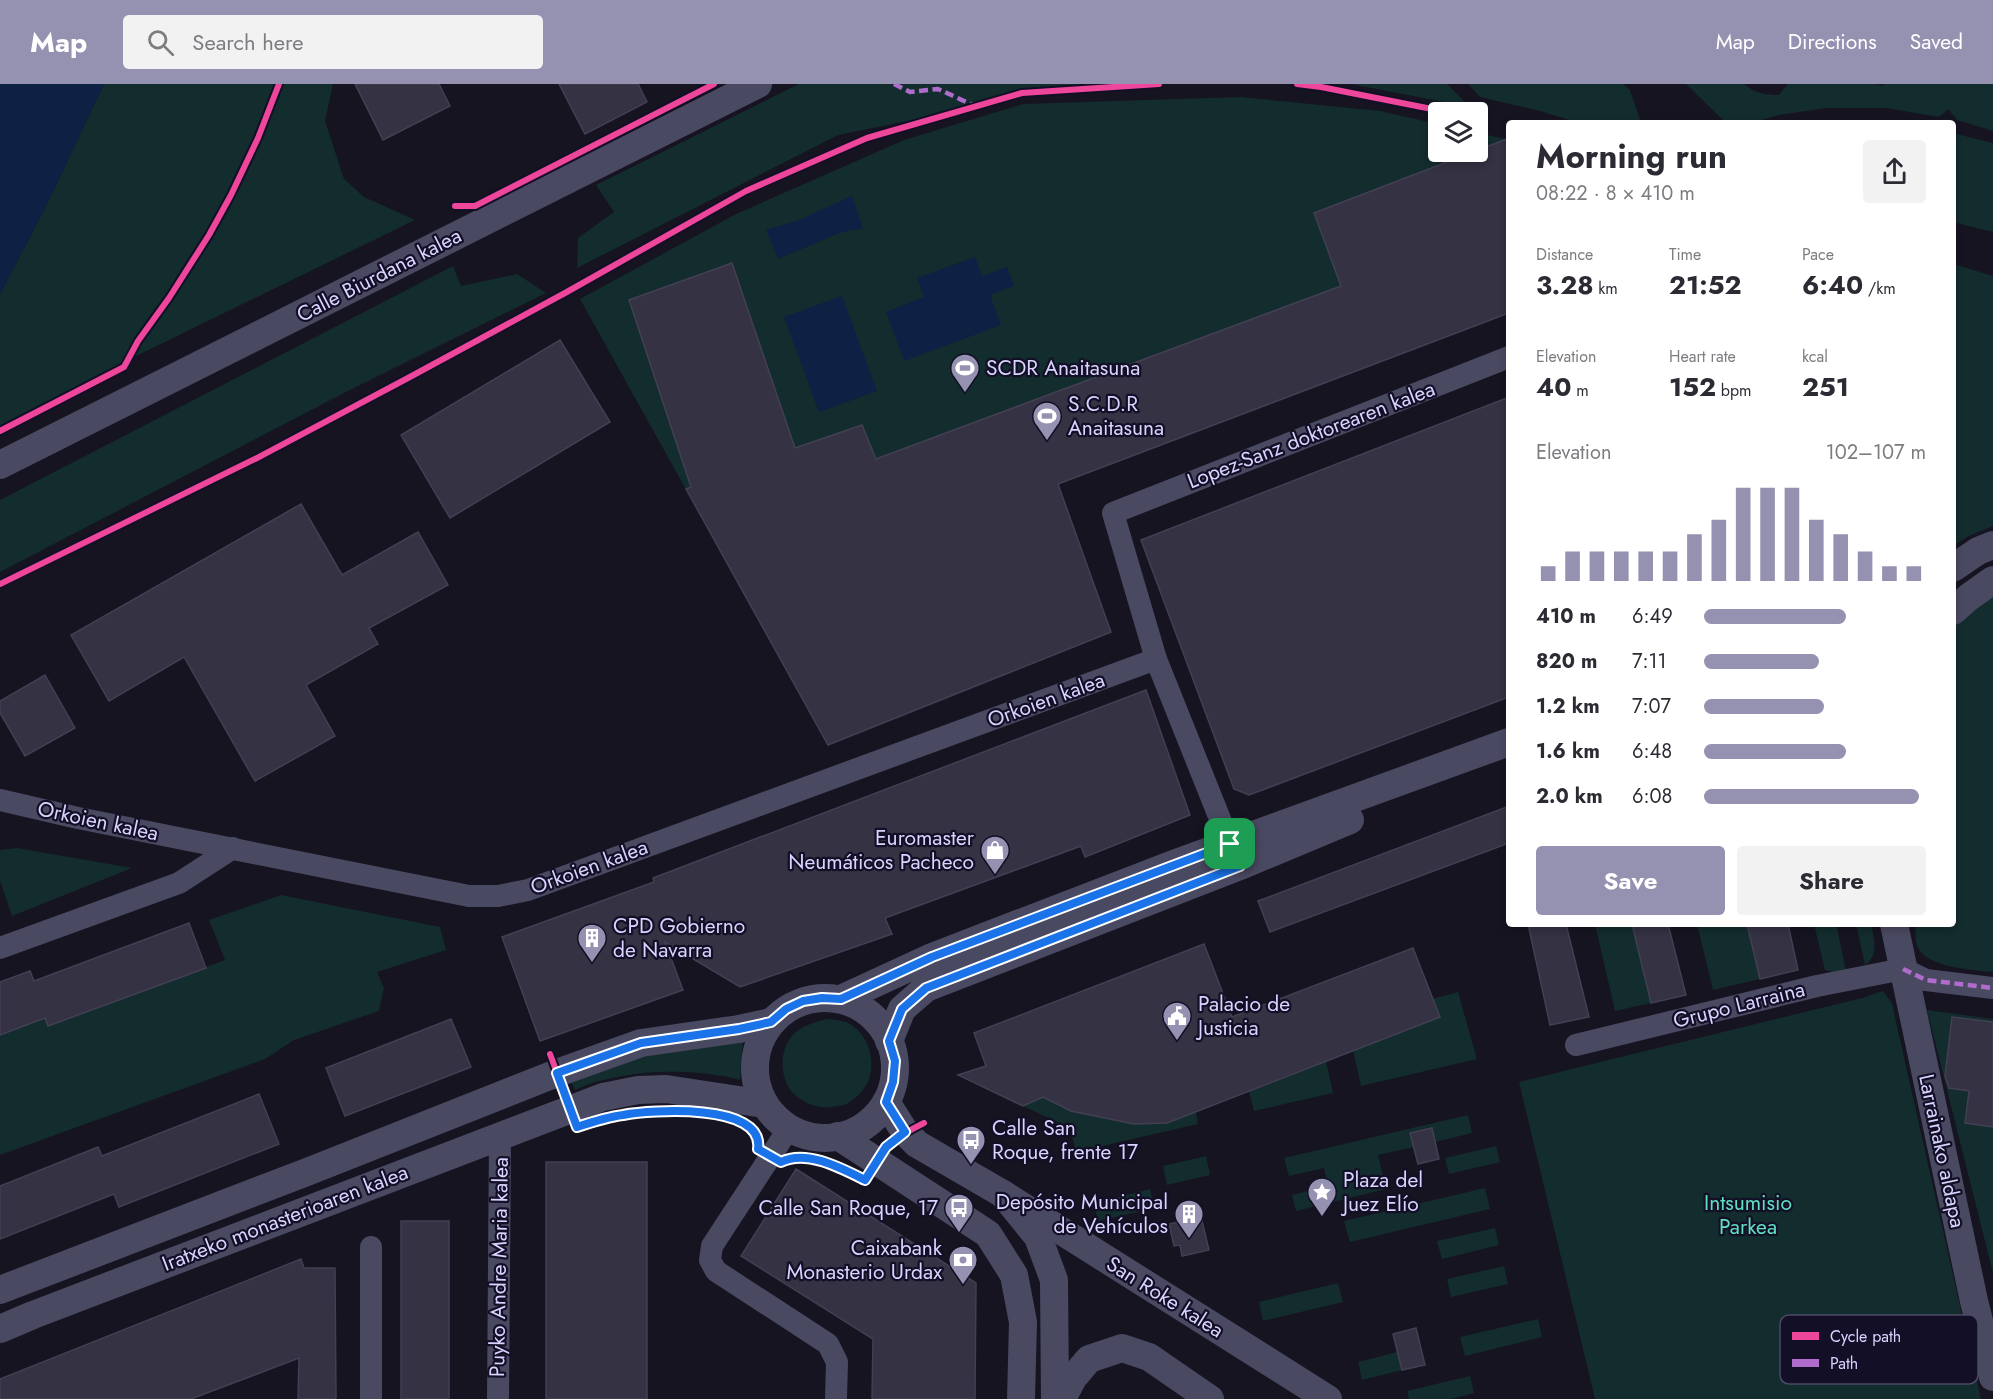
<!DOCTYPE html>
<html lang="en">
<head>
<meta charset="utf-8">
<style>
  body { margin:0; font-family:Jost,sans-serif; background:#f2f2f3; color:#2b2b33; height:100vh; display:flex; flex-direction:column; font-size:22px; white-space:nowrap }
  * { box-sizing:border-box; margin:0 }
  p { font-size:20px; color:#7c7c81 }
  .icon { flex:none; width:33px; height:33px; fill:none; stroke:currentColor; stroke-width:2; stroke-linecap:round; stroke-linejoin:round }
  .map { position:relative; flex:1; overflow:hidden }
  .side { position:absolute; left:1506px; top:36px; width:450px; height:807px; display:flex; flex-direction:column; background:#fff; border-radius:6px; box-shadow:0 3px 9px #0003 }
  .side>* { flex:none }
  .controls { position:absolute; left:1428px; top:18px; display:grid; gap:12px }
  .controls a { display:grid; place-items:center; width:60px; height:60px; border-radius:6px; background:#fff; box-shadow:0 3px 9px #0003; font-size:30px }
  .pin { position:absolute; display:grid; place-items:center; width:51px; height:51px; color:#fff; margin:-26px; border-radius:12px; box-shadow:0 3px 9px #0006 }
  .round { display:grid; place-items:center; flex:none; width:63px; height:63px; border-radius:6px; background:#f2f2f3 }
  .summary { display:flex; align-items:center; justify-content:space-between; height:102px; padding:0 30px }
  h1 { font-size:33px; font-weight:700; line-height:45px }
  .metrics { display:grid; grid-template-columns:repeat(3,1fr); gap:9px; height:102px; padding:6px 30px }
  .metrics div { display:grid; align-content:center }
  .metrics b { font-size:26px; font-weight:700 }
  .metrics small { font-size:16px; font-weight:400 }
  .metrics p { font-size:16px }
  .chart { height:168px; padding:12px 30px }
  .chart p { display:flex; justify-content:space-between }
  .chart svg { width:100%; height:108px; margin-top:6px; stroke:#9591b1; stroke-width:6 }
  .cta { display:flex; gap:12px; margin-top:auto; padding:12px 30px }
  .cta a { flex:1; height:69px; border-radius:6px; background:#9591b1; color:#fff; font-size:24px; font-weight:700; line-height:69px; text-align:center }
  .cta a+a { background:#f2f2f3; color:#2b2b33 }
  ul { padding:0 30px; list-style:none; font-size:20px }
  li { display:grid; grid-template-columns:96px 72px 1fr; align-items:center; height:45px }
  li i { height:15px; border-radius:8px; background:#9591b1 }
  header { display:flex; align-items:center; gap:36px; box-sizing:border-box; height:84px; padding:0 30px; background:#9591b1; color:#fff }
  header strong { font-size:28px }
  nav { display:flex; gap:33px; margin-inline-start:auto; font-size:21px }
  .search { width:420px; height:54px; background:#f2f2f3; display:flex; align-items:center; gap:15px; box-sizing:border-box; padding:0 21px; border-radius:6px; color:#7c7c81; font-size:22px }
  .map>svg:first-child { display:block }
</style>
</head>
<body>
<header>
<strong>Map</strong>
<div class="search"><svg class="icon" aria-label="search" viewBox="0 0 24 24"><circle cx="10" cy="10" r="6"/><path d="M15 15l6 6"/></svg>Search here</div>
<nav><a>Map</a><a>Directions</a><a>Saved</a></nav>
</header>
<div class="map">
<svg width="1993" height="1315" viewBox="0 0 1993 1315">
  <rect width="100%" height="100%" fill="#161421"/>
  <!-- green -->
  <g fill="#132c2d">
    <polygon points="104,0 333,0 325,37 344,95 364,113 415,136 126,277 0,345 0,210 46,122"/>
    <polygon points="799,0 1105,0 1022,9 976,23 838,51 577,184 578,154 614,128 596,101"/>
    <polygon points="1351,0 1447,0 1470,23"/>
    <polygon points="1468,0 1623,0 1630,6 1640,36 1609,39 1579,39 1540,27 1480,13"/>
    <path d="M1686,0H1744C1754,9 1766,11 1779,11L1788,0H1876L1883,2L1884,0H1993V47L1957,36L1948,25L1939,33L1886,24H1826L1779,31L1751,39H1726Z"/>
    <polygon points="1241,13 1380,27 1438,40 1438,68 1478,68 1478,49 1506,55 1509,64 1509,229 1058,400 1111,548 828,661 580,215 736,130 904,56 1023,20"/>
    <polygon points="1953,49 1993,59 1993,148 1953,138"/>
    <polygon points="1953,180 1993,192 1993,442 1969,452 1953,462"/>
    <polygon points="453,182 461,202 517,190 546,209 344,309 0,488 0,416"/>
    <path d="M1993,499V888C1973,886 1929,884 1918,864C1915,858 1916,847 1915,840H1953V539Z"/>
    <polygon points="17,764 132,784 12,832 0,797 0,766"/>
    <polygon points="281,811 440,843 446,866 377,888 384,904 379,927 294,956 265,975 0,1071 0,951 45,934 48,942 225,876 209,836"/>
    <polygon points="1595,840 1632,840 1651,919 1615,927"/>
    <polygon points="1697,840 1747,840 1760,895 1713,906"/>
    <polygon points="1814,840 1836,840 1846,887 1837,889 1825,886"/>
    <path d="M1856,840H1871C1874,854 1879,872 1865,881Z"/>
    <polygon points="1883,907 1892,919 1898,947 1981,1315 1595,1315 1519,998 1862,914"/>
    <polygon points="1458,908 1477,975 1361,1002 1353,966 1432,915"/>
    <polygon points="1927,926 1993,935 1993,1189"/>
    <path d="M827,935C834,936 844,936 850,940C875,955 880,996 855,1014C852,1016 848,1020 844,1021C840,1022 834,1022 830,1023C816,1024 803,1019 793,1009C778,992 779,961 797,947C807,940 816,938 827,935Z"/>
    <path d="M743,955L740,996C692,983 621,985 575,1006L571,997L636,970Z"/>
    <polygon points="1326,977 1333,1009 1254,1027 1249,1007"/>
    <polygon points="1043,1013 1071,1027 1134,1040 1167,1039 1196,1028 1198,1040 1076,1068 1070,1044 1023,1022"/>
    <polygon points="1468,1031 1472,1049 1435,1058 1431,1044 1411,1049 1414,1063 1378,1071 1386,1105 1296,1127 1292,1111 1328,1102 1324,1084 1289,1092 1284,1074"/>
    <polygon points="1496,1062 1500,1078 1449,1090 1445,1074"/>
    <polygon points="1206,1072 1210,1091 1167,1101 1163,1082"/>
    <polygon points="1485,1104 1490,1125 1350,1158 1344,1137"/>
    <polygon points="1150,1105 1155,1124 1098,1137 1094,1119"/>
    <polygon points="1495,1144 1499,1161 1442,1175 1437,1157"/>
    <polygon points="1504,1182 1508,1200 1451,1213 1447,1195"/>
    <polygon points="1338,1199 1343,1218 1263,1237 1259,1218"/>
    <polygon points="1538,1235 1542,1253 1465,1272 1460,1253"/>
    <polygon points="1397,1268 1402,1286 1362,1296 1358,1278"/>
    <polygon points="1470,1292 1474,1309 1451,1315 1409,1315 1407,1307"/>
  </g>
  <!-- water -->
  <g fill="#0d2144">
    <polygon points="0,0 104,0 46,122 0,210"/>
    <polygon points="852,112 863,144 842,148 778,175 766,146 799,136"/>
    <polygon points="975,173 982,192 1007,183 1014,202 990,211 1001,241 904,277 886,228 924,213 917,194"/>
    <polygon points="842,212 877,307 819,328 784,233"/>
  </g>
  <!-- building -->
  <g fill="#343243" stroke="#433f54" stroke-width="1.5">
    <polygon points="355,0 439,0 450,22 383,56"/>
    <polygon points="559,0 638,0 647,18 585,50"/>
    <polygon points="1509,54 1509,229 1058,400 1111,548 828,661 686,405 691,403 629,216 732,179 795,364 862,341 876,375 1341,202 1314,129 1473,68 1478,68 1478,66"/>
    <polygon points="560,256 610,338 450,434 401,351"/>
    <polygon points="1509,313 1509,613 1249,711 1234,705 1141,456"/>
    <polygon points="301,420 342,491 418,448 448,501 369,544 378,560 306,601 335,652 255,697 184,573 109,617 71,551"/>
    <polygon points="45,591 75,644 25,672 0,629 0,617"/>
    <polygon points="1146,606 1190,731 1085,773 1081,762 885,834 892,850 740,903 665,858 683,906 540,957 502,853 654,798 653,794"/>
    <polygon points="1509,722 1509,759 1270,848 1258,817"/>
    <polygon points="189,839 206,884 48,942 45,934 0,951 0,898 30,887 34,897"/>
    <polygon points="1528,840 1566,840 1589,933 1550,941"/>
    <polygon points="1632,840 1668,840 1686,911 1651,919"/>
    <polygon points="1747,840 1788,840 1798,886 1760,895"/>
    <polygon points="1204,860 1232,933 1413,864 1440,933 1167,1039 1134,1040 1071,1027 1043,1013 1023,1022 958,991 986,982 974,949"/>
    <polygon points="1952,933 1993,938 1993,1043 1965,1039 1969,1007 1949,1004 1945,992"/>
    <polygon points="451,935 471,983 345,1032 326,984"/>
    <polygon points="259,1010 279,1060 119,1123 114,1110 0,1155 0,1102 98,1063 102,1072"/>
    <polygon points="1432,1044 1439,1075 1418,1080 1410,1049"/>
    <rect x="546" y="1078" width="101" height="237"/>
    <polygon points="796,1085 976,1199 975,1315 872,1315 873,1255 741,1172"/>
    <polygon points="1201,1133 1209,1166 1182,1172 1180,1161 1174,1162 1169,1140"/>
    <rect x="401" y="1137" width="48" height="178"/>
    <polygon points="301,1175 304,1184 335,1184 336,1315 298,1315 299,1274 191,1315 0,1315 0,1295"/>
    <polygon points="1416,1244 1425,1281 1402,1286 1393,1250"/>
  </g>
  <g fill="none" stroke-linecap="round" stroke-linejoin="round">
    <!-- minor -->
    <g stroke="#4a4962" stroke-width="22">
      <polyline points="0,716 78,734 469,812 498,812 528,806 1156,575"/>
      <polyline points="1236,775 1156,575 1113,429 1509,273"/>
      <polyline points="0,864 179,799 233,764"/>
      <polyline points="1576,961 1817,902 1903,885 1926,896 1993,904"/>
      <polyline points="789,1044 712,1162 710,1176 716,1187 828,1260 837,1278 836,1315"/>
      <polyline points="371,1315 371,1163"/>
      <polyline points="498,1315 500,1052"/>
    </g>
    <!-- tertiary -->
    <g stroke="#4a4962" stroke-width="28">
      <polyline points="0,381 758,0"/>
      <polyline points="1953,484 1978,467 1993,461"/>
      <polyline points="1953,527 1969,513 1993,496"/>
      <polyline points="1894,840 1974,1217 1993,1293"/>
      <circle cx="825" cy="984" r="70"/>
      <polyline points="841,915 932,873 1176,779 1509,658"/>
      <polyline points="889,957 902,925 926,904 1240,782 1350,736"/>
      <polyline points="886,1018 905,1048 917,1060 1003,1110 1038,1153 1054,1196 1055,1315"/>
      <polyline points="838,1052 988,1150 1014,1191 1023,1238 1021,1315"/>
      <polyline points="1003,1110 1328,1315"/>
      <polyline points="0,1206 307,1088 557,989 641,959 739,945 771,938"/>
      <polyline points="0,1245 33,1231 603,1013 638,1006 666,1005 764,1020"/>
      <polyline points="1062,1315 1073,1294 1089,1275 1122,1264 1149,1273 1210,1315"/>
    </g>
    <!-- quiet -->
    <g stroke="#b06ccc" stroke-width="4.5" stroke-dasharray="9 4.5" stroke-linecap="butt">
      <polyline points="894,0 910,8 938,5 975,22"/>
      <polyline points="1903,885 1926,896 1993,904"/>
    </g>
    <!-- cycleway casing -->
    <g stroke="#130f26" stroke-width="10">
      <g id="cycleway">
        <polyline points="1297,0 1321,3 1447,28"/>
        <polyline points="455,122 475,122 714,0"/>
        <polyline points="0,347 124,283 138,257 169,214 209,151 231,111 258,54 279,0"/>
        <polyline points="0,500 255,375 408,294 565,209 746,107 867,54 1022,9 1159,0"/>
        <path d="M550,970L577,1043C592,1038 607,1033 623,1031C650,1026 765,1018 758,1065L781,1078C806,1065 841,1085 865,1096C883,1064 891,1055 924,1039"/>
      </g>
    </g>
    <!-- cycleway -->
    <use href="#cycleway" stroke="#ed469a" stroke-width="6"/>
  </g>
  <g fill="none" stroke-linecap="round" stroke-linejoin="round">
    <!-- route casing -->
    <g stroke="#fff" stroke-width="12">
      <path id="route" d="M1230,760L1240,782L926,904L902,925L889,957L895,977L893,998L886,1018L905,1048L886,1063L865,1096C841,1084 806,1065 781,1078L758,1065C765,1018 650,1026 623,1031C607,1033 592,1038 577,1043L557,989L641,959L739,945L771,938L786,925L803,917L822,914L841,915L932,873Z"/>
    </g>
    <!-- route -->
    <use href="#route" stroke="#1a73e8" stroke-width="8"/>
  </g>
  <!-- icons -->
  <defs>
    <g id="stadium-pin" transform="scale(1.5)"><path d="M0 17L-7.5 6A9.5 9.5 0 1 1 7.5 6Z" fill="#9591b1" stroke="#130f26"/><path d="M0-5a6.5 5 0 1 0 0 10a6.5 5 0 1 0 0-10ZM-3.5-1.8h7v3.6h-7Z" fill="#fff"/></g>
    <g id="shop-pin" transform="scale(1.5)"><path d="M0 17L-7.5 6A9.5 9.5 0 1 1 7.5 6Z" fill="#9591b1" stroke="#130f26"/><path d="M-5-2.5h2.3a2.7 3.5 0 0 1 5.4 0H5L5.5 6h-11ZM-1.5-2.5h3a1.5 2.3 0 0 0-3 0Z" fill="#fff"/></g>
    <g id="building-pin" transform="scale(1.5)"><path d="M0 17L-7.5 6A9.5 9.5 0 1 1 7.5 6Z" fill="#9591b1" stroke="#130f26"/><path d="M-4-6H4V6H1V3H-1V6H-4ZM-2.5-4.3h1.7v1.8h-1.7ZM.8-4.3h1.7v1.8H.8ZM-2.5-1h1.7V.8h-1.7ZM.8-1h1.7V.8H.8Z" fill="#fff"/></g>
    <g id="civic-pin" transform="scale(1.5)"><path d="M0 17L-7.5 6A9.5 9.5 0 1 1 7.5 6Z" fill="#9591b1" stroke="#130f26"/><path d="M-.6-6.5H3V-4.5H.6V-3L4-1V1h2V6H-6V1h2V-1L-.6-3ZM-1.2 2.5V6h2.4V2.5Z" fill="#fff"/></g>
    <g id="bus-pin" transform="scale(1.5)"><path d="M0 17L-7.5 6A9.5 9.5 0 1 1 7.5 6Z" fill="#9591b1" stroke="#130f26"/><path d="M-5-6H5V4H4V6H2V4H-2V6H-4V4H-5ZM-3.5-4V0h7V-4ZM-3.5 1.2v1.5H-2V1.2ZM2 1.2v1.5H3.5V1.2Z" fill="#fff"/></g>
    <g id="sight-pin" transform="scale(1.5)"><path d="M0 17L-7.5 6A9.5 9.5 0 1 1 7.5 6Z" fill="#9591b1" stroke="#130f26"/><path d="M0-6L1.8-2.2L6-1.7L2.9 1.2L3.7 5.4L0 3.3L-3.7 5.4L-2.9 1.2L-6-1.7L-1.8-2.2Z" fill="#fff"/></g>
    <g id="bank-pin" transform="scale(1.5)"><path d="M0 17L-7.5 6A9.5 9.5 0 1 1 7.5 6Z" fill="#9591b1" stroke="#130f26"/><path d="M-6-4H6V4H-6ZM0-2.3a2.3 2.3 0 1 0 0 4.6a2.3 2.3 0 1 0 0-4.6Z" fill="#fff"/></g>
  </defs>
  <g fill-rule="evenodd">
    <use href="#stadium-pin" x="965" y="284"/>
    <use href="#stadium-pin" x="1047" y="332"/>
    <use href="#shop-pin" x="995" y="766"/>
    <use href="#building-pin" x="592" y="854"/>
    <use href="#civic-pin" x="1177" y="932"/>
    <use href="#bus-pin" x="971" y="1056"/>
    <use href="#sight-pin" x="1322" y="1108"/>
    <use href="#bus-pin" x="959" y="1124"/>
    <use href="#building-pin" x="1189" y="1130"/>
    <use href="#bank-pin" x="963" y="1176"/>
  </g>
  <g text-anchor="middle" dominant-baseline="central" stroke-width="4.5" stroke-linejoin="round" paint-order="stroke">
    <!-- street labels -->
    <g font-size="21" fill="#d9d4ff" stroke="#130f26">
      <text transform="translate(379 191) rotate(-27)">Calle Biurdana kalea</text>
      <text transform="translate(1311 351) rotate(-21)">Lopez-Sanz doktorearen kalea</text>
      <text transform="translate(1046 616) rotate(-20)">Orkoien kalea</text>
      <text transform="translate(98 737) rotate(12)">Orkoien kalea</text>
      <text transform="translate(589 783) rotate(-20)">Orkoien kalea</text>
      <text transform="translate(1739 921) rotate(-14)">Grupo Larraina</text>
      <text transform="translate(1942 1067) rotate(78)">Larrainako aldapa</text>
      <text transform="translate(285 1134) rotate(-21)">Iratxeko monasterioaren kalea</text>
      <text transform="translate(499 1183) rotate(-89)">Puyko Andre Maria kalea</text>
      <text transform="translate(1165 1213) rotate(32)">San Roke kalea</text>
    </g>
    <!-- poi labels -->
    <g font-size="21" fill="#d9d4ff" stroke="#130f26" text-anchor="start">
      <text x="986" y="284">SCDR Anaitasuna</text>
      <text x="1068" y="320">S.C.D.R<tspan x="1068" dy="24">Anaitasuna</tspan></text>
      <text x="974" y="754" text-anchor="end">Euromaster<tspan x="974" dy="24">Neumáticos Pacheco</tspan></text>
      <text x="613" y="842">CPD Gobierno<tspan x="613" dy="24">de Navarra</tspan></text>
      <text x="1198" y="920">Palacio de<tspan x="1198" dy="24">Justicia</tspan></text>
      <text x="992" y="1044">Calle San<tspan x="992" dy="24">Roque, frente 17</tspan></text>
      <text x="1343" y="1096">Plaza del<tspan x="1343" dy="24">Juez Elío</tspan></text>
      <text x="1168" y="1118" text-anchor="end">Depósito Municipal<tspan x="1168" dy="24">de Vehículos</tspan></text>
      <text x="938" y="1124" text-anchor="end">Calle San Roque, 17</text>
      <text x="942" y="1164" text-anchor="end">Caixabank<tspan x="942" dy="24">Monasterio Urdax</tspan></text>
    </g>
    <!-- park labels -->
    <g font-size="21" fill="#5fe0c0" stroke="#130f26">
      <text x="1748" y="1119">Intsumisio<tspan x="1748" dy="24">Parkea</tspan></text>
    </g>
  </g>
  <!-- legend -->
  <rect x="1780" y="1231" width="198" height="69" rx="9" fill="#130f26" stroke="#4e4a67" stroke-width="1.5"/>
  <rect x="1792" y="1248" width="27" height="8" fill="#ed469a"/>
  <rect x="1792" y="1275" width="27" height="8" fill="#b06ccc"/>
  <g font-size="16" fill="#d9d4ff">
    <text x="1830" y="1258">Cycle path</text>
    <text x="1830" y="1285">Path</text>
  </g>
</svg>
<div class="controls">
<a><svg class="icon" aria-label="layers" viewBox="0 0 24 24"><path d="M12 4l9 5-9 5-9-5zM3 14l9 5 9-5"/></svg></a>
</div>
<div class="pin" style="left:1230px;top:760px;background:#1e9e55"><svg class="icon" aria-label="arrive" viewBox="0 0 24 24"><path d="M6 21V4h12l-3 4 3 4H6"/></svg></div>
<section class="side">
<div class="summary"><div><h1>Morning run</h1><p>08:22 · 8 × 410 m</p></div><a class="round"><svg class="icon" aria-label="share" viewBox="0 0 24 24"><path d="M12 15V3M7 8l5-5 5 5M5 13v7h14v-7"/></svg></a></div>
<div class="metrics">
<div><p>Distance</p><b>3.28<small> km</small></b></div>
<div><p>Time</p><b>21:52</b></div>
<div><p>Pace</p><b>6:40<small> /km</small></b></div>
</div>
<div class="metrics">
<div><p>Elevation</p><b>40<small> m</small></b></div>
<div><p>Heart rate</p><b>152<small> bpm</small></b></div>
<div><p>kcal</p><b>251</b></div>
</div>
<div class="chart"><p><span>Elevation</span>102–107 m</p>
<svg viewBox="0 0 160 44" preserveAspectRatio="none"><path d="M5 44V38M15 44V32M25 44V32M35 44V32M45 44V32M55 44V32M65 44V25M75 44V19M85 44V6M95 44V6M105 44V6M115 44V19M125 44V25M135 44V32M145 44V38M155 44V38"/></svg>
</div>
<ul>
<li><b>410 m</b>6:49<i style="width:64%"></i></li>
<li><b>820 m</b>7:11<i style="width:52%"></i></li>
<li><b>1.2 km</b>7:07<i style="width:54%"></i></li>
<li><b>1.6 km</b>6:48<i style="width:64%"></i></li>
<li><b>2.0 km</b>6:08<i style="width:97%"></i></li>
</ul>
<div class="cta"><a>Save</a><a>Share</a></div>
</section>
</div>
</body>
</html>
